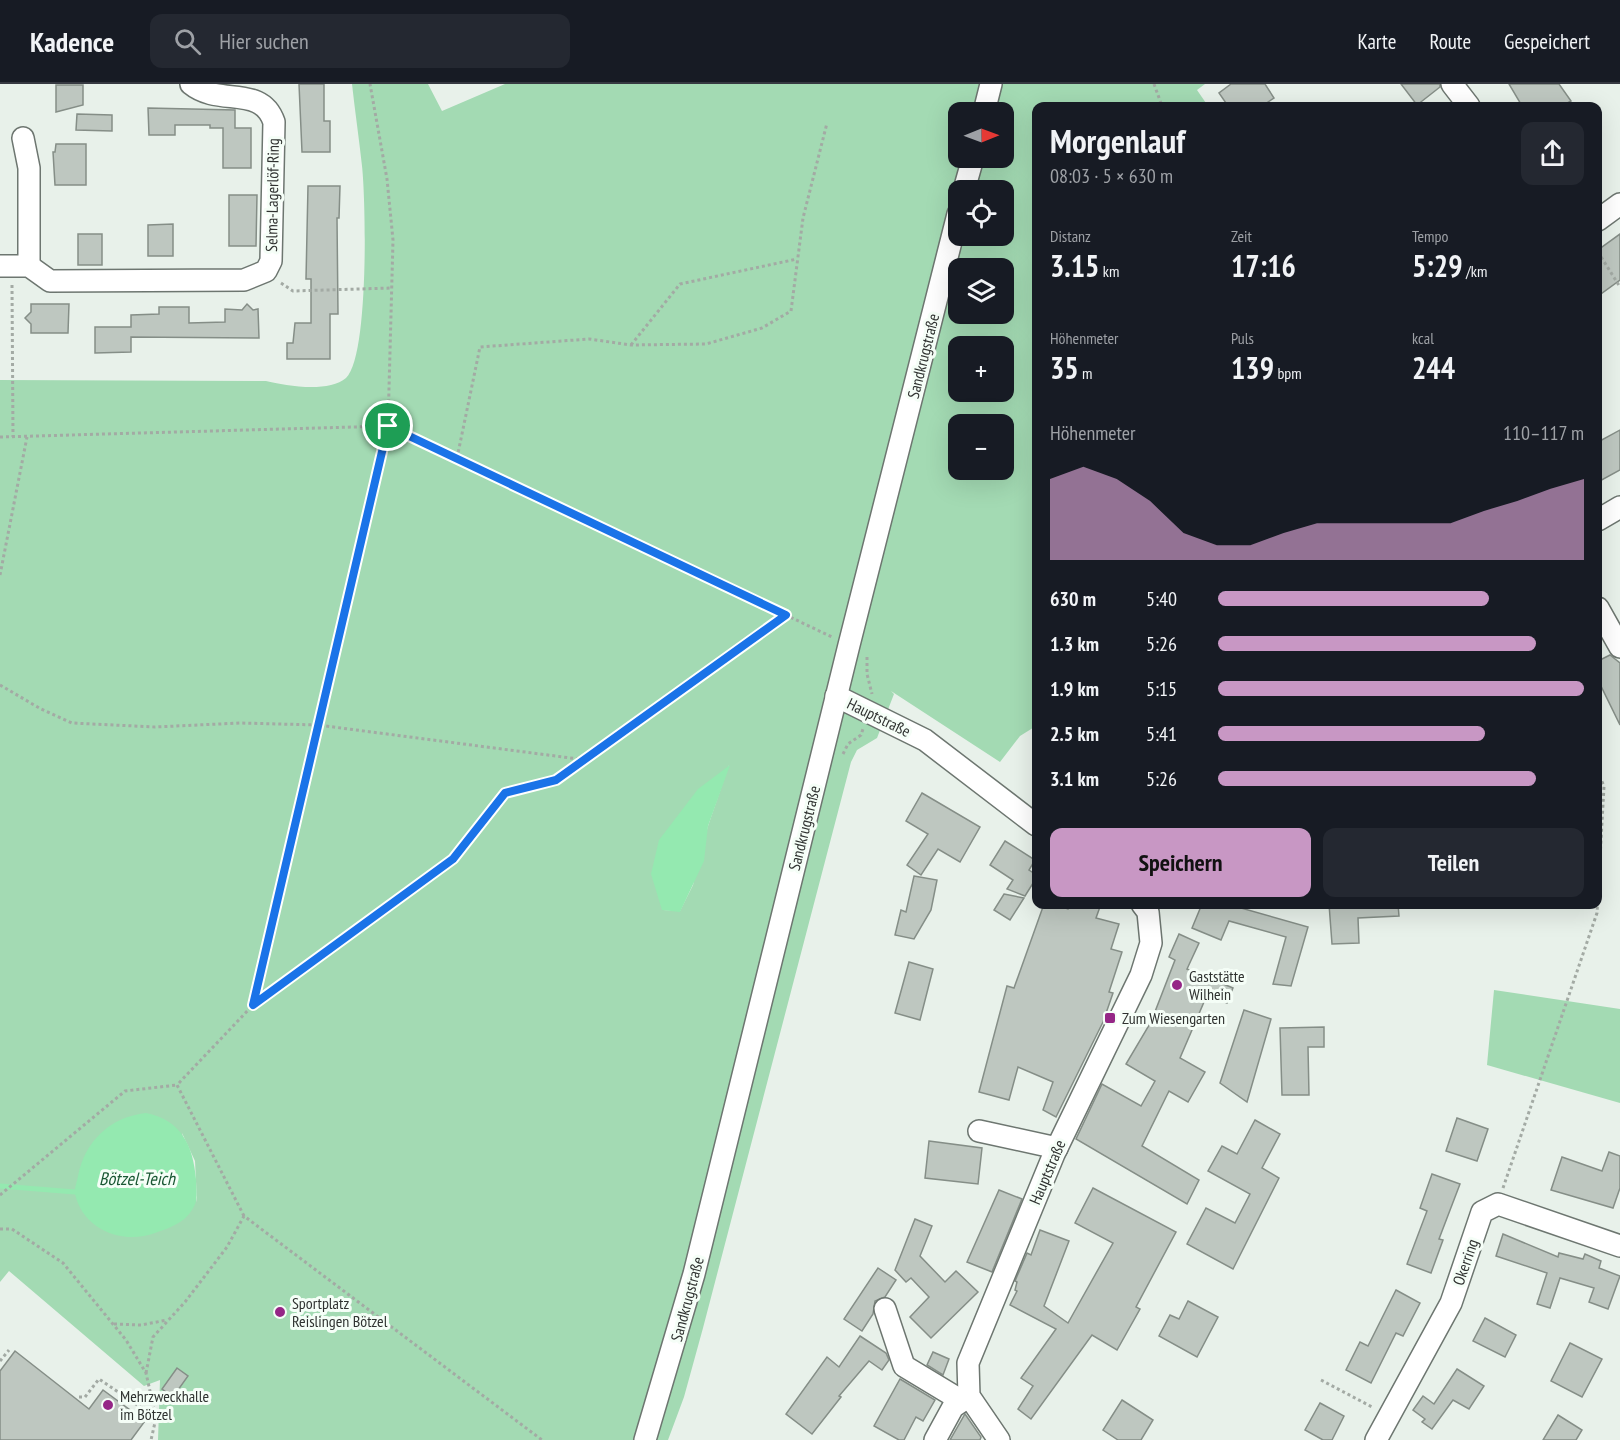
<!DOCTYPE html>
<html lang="de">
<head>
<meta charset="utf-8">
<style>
  body { margin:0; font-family:"PT Sans Narrow",sans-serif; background:#242831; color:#f1f3f6; height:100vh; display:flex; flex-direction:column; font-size:22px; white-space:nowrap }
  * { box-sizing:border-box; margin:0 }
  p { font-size:20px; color:#9ea1a6 }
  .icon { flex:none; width:33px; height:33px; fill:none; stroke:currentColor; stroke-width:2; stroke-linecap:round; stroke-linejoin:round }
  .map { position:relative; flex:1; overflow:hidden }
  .sheet { position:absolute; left:1032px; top:18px; width:570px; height:807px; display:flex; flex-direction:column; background:#171b24; border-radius:12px; box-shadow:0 6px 24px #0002 }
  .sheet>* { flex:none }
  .needle { width:39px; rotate:89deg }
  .controls { position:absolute; left:948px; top:18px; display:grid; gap:12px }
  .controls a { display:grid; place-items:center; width:66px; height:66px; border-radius:12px; background:#171b24; box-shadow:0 6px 24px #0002; font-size:30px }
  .pin { position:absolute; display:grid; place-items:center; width:51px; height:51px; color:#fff; margin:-26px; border:3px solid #fff; border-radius:50%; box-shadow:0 2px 6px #0007 }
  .round { display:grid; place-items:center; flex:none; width:63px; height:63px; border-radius:12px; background:#242831 }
  .head { display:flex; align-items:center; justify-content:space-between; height:102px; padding:0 18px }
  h1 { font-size:33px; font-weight:700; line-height:45px }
  .metrics { display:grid; grid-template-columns:repeat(3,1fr); gap:9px; height:102px; padding:6px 18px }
  .metrics div { display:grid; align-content:center }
  .metrics b { font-size:30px; font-weight:700 }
  .metrics small { font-size:16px; font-weight:400 }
  .metrics p { font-size:16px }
  .chart { height:168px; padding:12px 18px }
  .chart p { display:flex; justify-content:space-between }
  .chart svg { width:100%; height:108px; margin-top:6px; fill:#c897c4; opacity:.7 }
  .cta { display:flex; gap:12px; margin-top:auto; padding:12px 18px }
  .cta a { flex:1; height:69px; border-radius:12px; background:#c897c4; color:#111; font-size:24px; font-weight:700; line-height:69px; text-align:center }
  .cta a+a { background:#242831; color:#f1f3f6 }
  ul { padding:0 18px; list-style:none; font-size:20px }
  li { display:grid; grid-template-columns:96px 72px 1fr; align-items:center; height:45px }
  li i { height:15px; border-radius:8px; background:#c897c4 }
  header { display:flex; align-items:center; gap:36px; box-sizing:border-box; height:84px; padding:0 30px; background:#171b24; border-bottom:2px solid #363941 }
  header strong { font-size:28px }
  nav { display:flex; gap:33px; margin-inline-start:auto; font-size:21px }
  .search { width:420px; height:54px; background:#242831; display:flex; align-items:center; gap:15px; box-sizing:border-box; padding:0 21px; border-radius:12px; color:#9ea1a6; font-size:22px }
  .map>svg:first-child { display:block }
</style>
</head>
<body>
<header>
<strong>Kadence</strong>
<div class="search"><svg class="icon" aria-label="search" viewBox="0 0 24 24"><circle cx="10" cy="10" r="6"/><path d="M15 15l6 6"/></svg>Hier suchen</div>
<nav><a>Karte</a><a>Route</a><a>Gespeichert</a></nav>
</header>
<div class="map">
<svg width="1620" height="1356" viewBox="0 0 1620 1356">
  <rect width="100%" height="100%" fill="#e8f1ea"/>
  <!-- green -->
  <g fill="#a3dab3" fill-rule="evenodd">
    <path d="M352,0H428L442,27L505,0H1205L1197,6L1208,22H1036V642L1020,652L1000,678L891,607L894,610L877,654L857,666L851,678L703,1244L684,1313L668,1356H158L160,1296L144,1302L9,1187L0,1198V296L266,297C286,302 329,309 346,294C369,273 366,117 362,82C359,55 355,27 352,0ZM958,28H1004V74H958ZM958,106H1004V152H958ZM958,184H1004V230H958ZM958,262H1004V308H958ZM958,340H1004V386H958ZM729,681L708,742L693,801L680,827L663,826ZM182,1049L195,1077L197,1118Z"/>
    <polygon points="1494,906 1620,925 1620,1019 1487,981"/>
  </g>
  <!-- water -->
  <g fill="#94e9b0">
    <polygon points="730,681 708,742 704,777 680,828 662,826 651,790 659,756 698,705"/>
    <path d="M146,1029C181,1036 193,1061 196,1095C196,1107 199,1116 192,1126C184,1139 169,1144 155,1149C123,1161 83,1146 75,1110C74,1105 77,1098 78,1092C85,1057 110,1033 146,1029Z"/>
  </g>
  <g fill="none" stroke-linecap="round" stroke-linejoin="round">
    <!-- stream -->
    <polyline stroke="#94e9b0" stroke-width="5" points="0,1102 75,1108"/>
  </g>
  <!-- building -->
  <g fill="#bec7c0" stroke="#858e87" stroke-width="1.5">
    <polygon points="299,0 324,0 324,37 330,37 330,68 302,68"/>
    <polygon points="1231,0 1265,0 1274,14 1262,22 1228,22 1219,9"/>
    <polygon points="1401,0 1440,0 1440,3 1417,21"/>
    <polygon points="1509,0 1559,0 1571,17 1562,22 1522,22"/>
    <polygon points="56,1 83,1 83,21 56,28"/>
    <polygon points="148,24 235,26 235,44 251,44 251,84 223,84 223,44 210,44 210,41 175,41 175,51 149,51"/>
    <polygon points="77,30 112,31 112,47 76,46"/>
    <polygon points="56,60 86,60 86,101 55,101 53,68 55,68"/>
    <polygon points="308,102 340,102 339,134 337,134 338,230 330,230 330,275 287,275 287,259 293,259 295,239 311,239 311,195 306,195"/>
    <polygon points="229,111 257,111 256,162 229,162"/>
    <polygon points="173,140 173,172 148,172 148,141"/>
    <rect x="78" y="150" width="24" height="31"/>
    <polygon points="1620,150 1620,196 1598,212 1598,166"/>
    <polygon points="31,220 69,220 68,249 31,249 31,240 25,234 31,228"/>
    <polygon points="247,220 253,226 258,225 259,254 131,253 131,268 95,269 95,243 131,243 131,231 159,230 159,223 189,223 189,239 225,238 225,225 242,226"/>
    <polygon points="1620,346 1620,386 1598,398 1598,358"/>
    <polygon points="1610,571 1620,579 1620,641 1598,596 1598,577"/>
    <polygon points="922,709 980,743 960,778 938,765 921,791 907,781 928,750 906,737"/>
    <polygon points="1005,757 1035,776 1029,786 1035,790 1035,796 1025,812 1007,805 1013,796 990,781"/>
    <polygon points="914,792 937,796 931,826 914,855 895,851 901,826 906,828"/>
    <polygon points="1004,810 1024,814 1010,836 994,826"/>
    <polygon points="1044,820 1056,820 1068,825 1070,820 1101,820 1096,834 1119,840 1111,865 1122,868 1109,908 1113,909 1103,938 1056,1033 1043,1026 1053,998 1018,983 1009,1016 979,1008 1007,902 1014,904"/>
    <polygon points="1202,820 1227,820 1308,843 1291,902 1273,900 1286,853 1229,837 1221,856 1192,844"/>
    <polygon points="1329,820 1398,820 1399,832 1358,834 1359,859 1332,860"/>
    <polygon points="1179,850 1199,859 1187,885 1233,904 1227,919 1207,911 1180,974 1205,988 1188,1018 1169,1007 1142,1062 1199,1096 1187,1120 1076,1055 1102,1000 1141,1022 1155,997 1126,980 1151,938 1175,876 1169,873"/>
    <polygon points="909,878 933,885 920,936 895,929"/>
    <polygon points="1244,926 1271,935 1247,1018 1220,999"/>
    <polygon points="1324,943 1324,963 1308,963 1309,1011 1282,1011 1280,944"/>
    <polygon points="1457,1034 1488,1045 1477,1077 1446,1067"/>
    <polygon points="1255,1036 1280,1050 1262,1084 1279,1094 1233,1185 1187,1160 1206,1124 1235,1139 1250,1110 1208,1087 1222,1062 1237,1070"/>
    <polygon points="929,1057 982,1064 978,1100 925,1094"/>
    <polygon points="1609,1068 1620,1072 1620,1104 1613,1124 1551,1106 1562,1073 1602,1087"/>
    <polygon points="1432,1090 1460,1100 1439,1155 1443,1156 1431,1189 1407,1180 1427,1127 1420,1124"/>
    <polygon points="1093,1104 1176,1148 1136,1223 1140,1225 1117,1266 1092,1251 1031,1335 1018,1325 1033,1302 1021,1294 1056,1245 1010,1221 1017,1207 1015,1206 1017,1198 1015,1197 1027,1169 1031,1171 1040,1146 1069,1157 1044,1222 1068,1239 1113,1159 1075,1139"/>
    <polygon points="999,1106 1022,1115 992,1188 967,1178"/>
    <polygon points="915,1135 932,1142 920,1172 945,1198 956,1187 978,1208 931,1254 910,1233 929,1213 911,1194 906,1198 895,1186"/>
    <polygon points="1503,1150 1558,1173 1559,1169 1583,1175 1585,1170 1601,1177 1599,1184 1620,1192 1608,1225 1589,1218 1594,1204 1560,1194 1550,1224 1537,1220 1547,1189 1496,1172"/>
    <polygon points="878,1184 896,1196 885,1213 875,1217 873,1230 862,1247 844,1235"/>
    <polygon points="1396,1206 1420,1219 1403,1252 1396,1249 1371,1299 1346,1286 1360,1258 1368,1262"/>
    <polygon points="1188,1217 1218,1233 1197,1273 1159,1252 1170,1231 1179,1235"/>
    <polygon points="1485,1234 1516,1251 1505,1273 1473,1257"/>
    <polygon points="860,1252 886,1269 889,1276 882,1286 869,1277 839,1312 841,1313 812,1350 786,1330 827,1273 839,1283"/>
    <polygon points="1570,1259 1602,1275 1582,1313 1551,1297"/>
    <polygon points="15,1267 89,1325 103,1306 145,1337 131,1356 0,1356 0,1287"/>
    <polygon points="933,1268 949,1275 943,1291 927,1281"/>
    <polygon points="177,1284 188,1292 173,1313 162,1305"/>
    <polygon points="1457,1285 1484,1302 1469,1325 1453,1316 1432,1345 1422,1338 1425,1335 1413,1326 1423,1312 1434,1320"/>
    <polygon points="900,1295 935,1316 923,1337 916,1333 904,1356 899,1356 874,1342"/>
    <polygon points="1122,1316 1153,1336 1141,1356 1118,1356 1103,1346"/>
    <polygon points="1320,1319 1344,1332 1332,1356 1323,1356 1305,1346"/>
    <polygon points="965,1330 981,1353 980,1356 950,1356"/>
    <polygon points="1558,1331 1582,1346 1576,1356 1543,1356"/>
  </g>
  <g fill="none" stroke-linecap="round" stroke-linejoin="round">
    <!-- minor casing -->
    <g stroke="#6d7670" stroke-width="24">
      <g id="minor">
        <polyline points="1452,0 1469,22"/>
        <polyline points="984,28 991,0"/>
        <polyline points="23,54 29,84 29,182"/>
        <polyline points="964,106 973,74"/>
        <polyline points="1598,136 1620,120"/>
        <path d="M0,182H29L50,197L244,196L266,187L271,177L274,38C261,0 219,23 191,0"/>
        <polyline points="1598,436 1620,423"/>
        <polyline points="1598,524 1620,563"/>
        <polyline points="836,612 925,656 1036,741"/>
        <polyline points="979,1047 1057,1064"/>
        <polyline points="885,1225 904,1282 962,1317"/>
        <polyline points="645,1356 694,1190 849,561 958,130"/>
        <polyline points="935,1356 953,1323 969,1312"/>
        <polyline points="999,1356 969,1312 968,1279 1054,1070 1141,891 1151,859 1148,828 1142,820"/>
        <polyline points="1376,1356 1451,1219 1482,1128 1498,1120 1620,1162"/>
      </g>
    </g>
    <!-- path -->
    <g stroke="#a3aaa4" stroke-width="3" stroke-dasharray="3 3" stroke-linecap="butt">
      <polyline points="1154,0 1162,22"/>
      <polyline points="1598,168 1620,203"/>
      <polyline points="281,199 293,207 392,204"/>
      <polyline points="12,201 13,353"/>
      <polyline points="631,261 680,200 797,175"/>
      <polyline points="0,353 388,342 832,553"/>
      <polyline points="457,374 480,263 589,255 631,261 706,260 762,244 791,227 803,134 827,39"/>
      <polyline points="0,491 27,353"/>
      <polyline points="867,573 867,590 872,610"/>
      <polyline points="0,601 41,625 72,639 155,643 240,639 318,641 586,676"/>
      <polyline points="843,670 848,660 861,651 863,645"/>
      <polyline points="253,921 388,342 393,156 387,95 370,0"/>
      <polyline points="1503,1104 1597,829 1604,702 1598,689"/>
      <polyline points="0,1111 125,1007 177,1001"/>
      <polyline points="244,1132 177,1001 253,921 453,775 505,709 556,696 786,531"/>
      <polyline points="0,1145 12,1145 63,1179 126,1256 146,1289 156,1334 151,1356"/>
      <polyline points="114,1240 141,1241 167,1236"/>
      <polyline points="0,1277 9,1266"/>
      <polyline points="146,1289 153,1253 185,1218 227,1163 244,1132 542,1356"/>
      <polyline points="1321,1296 1374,1324"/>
      <polyline points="79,1313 85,1313 99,1295 155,1333"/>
    </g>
    <!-- minor -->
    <use href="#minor" stroke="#fff" stroke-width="21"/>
  </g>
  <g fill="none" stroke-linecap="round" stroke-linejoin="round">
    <!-- route casing -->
    <g stroke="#fff" stroke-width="12">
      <polygon id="route" points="388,342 786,531 556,696 505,709 453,775 253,921"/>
    </g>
    <!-- route -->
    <use href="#route" stroke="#1a73e8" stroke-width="8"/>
  </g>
  <!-- markers -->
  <g fill="#952686" stroke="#f5fef7" stroke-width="2">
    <circle cx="1177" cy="901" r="6"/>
    <rect x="1104" y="928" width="12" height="12" rx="3"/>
    <circle cx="280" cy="1228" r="6"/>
    <circle cx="108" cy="1321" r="6"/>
  </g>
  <g text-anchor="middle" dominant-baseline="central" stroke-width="6" stroke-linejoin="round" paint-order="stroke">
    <!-- street labels -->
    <g font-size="16" fill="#2f3230" stroke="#f5fef7">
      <text transform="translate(272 111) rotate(-89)">Selma-Lagerlöf-Ring</text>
      <text transform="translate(923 272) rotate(-76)">Sandkrugstraße</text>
      <text transform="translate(879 633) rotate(26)">Hauptstraße</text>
      <text transform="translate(804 744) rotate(-76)">Sandkrugstraße</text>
      <text transform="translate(1047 1088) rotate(-67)">Hauptstraße</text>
      <text transform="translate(1465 1178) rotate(-71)">Okerring</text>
      <text transform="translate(687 1215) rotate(-75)">Sandkrugstraße</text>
    </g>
    <!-- poi labels -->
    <g font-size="16" fill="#2f3230" stroke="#f5fef7" text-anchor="start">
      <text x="1189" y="892">Gaststätte<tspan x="1189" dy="18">Wilhein</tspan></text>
      <text x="1122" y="934">Zum Wiesengarten</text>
      <text x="292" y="1219">Sportplatz<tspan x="292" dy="18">Reislingen Bötzel</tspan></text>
      <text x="120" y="1312">Mehrzweckhalle<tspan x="120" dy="18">im Bötzel</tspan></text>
    </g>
    <!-- water labels -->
    <g font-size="18" font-style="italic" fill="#1a5834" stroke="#f5fef7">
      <text x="137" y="1094">Bötzel-Teich</text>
    </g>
  </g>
</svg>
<div class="controls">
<a><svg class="needle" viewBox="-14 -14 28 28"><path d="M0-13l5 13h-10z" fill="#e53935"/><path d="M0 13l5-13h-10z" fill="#9ea1a6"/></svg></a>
<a><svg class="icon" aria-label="locate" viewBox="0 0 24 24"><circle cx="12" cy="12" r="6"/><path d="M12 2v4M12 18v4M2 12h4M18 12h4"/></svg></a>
<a><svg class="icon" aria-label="layers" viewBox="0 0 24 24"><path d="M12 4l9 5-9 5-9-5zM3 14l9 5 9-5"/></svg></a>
<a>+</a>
<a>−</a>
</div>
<div class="pin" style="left:388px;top:342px;background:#1e9e55"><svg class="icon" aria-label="arrive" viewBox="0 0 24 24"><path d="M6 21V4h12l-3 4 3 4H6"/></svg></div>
<section class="sheet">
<div class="head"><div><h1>Morgenlauf</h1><p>08:03 · 5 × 630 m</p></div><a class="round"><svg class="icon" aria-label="share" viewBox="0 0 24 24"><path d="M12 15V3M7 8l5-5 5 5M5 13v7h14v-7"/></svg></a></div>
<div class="metrics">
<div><p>Distanz</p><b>3.15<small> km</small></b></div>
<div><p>Zeit</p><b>17:16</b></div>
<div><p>Tempo</p><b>5:29<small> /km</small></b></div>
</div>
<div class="metrics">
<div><p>Höhenmeter</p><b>35<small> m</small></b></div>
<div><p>Puls</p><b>139<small> bpm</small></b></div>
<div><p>kcal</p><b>244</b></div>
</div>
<div class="chart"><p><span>Höhenmeter</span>110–117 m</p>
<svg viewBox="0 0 160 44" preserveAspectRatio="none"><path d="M0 44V11L10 6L20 11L30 20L40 33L50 38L60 38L70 33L80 29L90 29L100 29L110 29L120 29L130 24L140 20L150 15L160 11V44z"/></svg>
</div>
<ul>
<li><b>630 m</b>5:40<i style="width:74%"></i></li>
<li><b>1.3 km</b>5:26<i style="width:87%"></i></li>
<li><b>1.9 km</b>5:15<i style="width:100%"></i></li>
<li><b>2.5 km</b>5:41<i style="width:73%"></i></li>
<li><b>3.1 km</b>5:26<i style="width:87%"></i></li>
</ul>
<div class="cta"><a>Speichern</a><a>Teilen</a></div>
</section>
</div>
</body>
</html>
